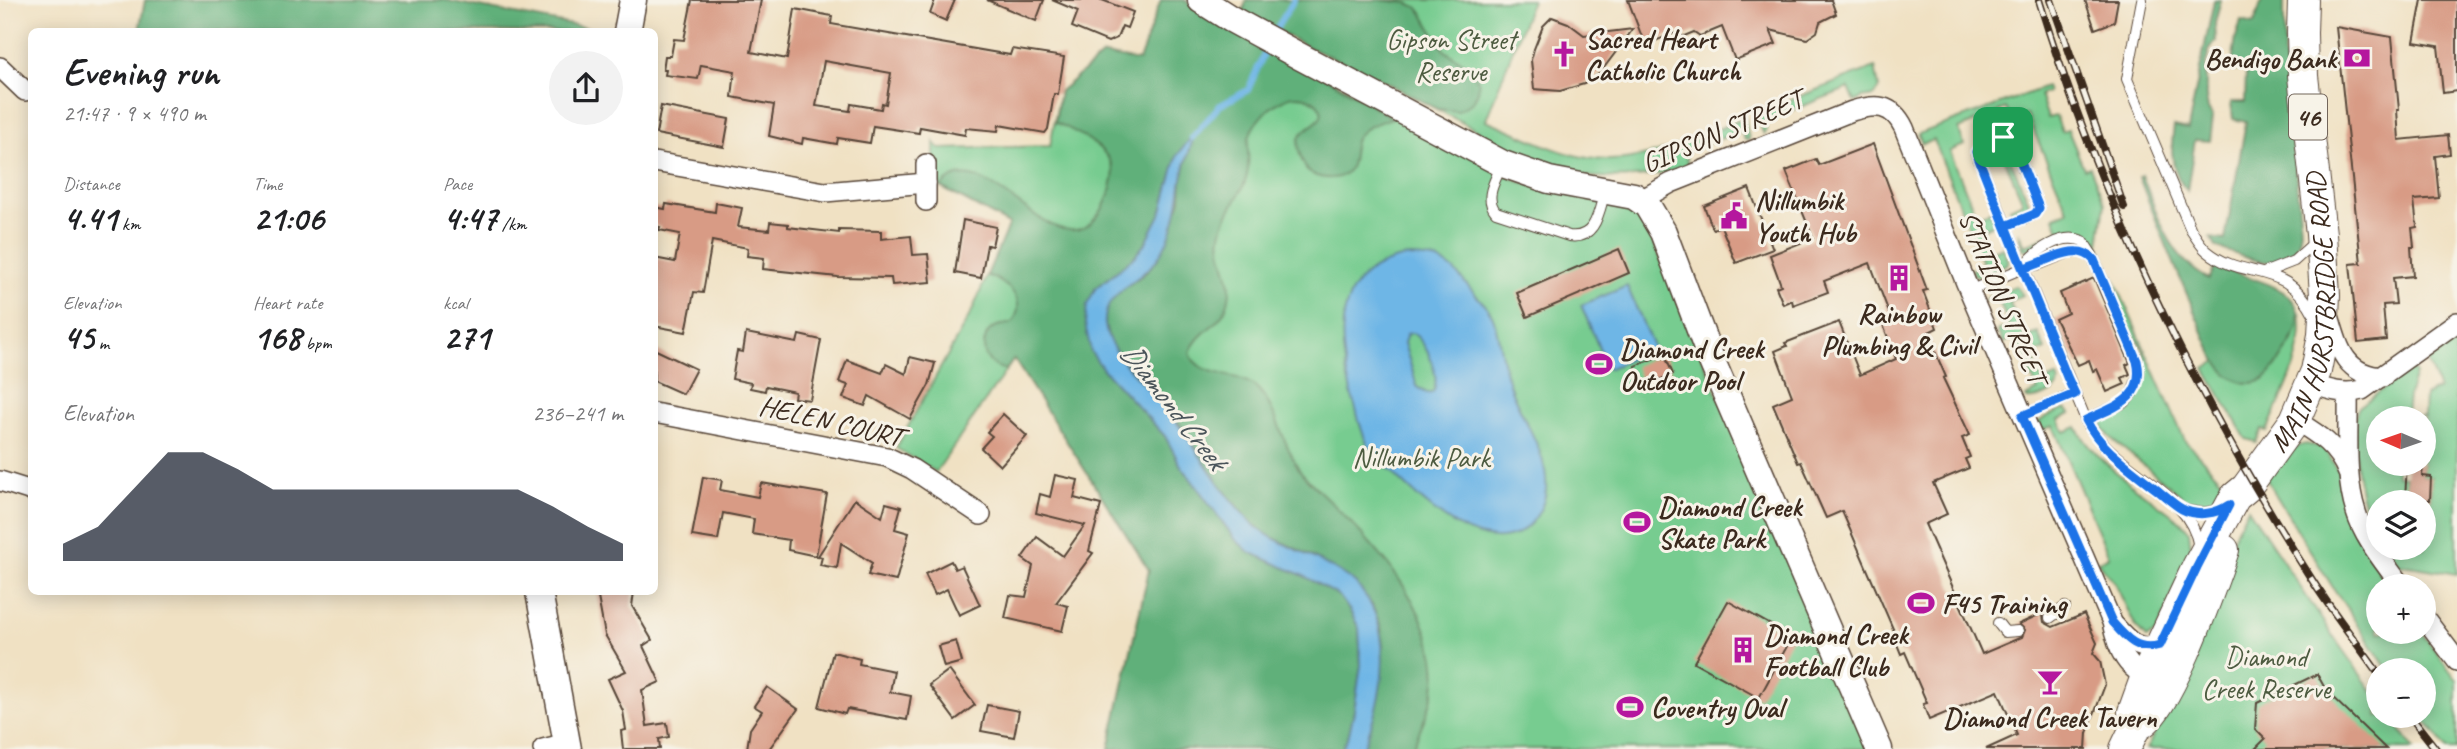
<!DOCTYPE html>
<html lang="en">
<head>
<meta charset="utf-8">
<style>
  body { margin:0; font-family:Caveat,sans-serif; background:#f2f2f2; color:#202124; height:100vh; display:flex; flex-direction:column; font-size:26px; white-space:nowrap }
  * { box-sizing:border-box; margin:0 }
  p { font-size:23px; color:#757577 }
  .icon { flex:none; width:38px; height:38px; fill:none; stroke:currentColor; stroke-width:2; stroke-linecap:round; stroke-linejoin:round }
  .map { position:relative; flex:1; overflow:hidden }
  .drawer { position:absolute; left:28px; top:28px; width:630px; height:567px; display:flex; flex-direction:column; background:#fff; border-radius:10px; box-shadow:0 4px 18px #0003 }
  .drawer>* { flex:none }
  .needle { width:46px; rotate:272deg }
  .controls { position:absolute; left:2366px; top:406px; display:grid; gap:14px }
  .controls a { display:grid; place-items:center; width:70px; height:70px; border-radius:50%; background:#fff; box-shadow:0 4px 18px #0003; font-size:35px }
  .pin { position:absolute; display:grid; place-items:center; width:60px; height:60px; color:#fff; margin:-30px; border-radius:14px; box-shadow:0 4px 10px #0006 }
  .round { display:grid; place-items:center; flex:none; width:74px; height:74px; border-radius:37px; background:#f2f2f2 }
  .head { display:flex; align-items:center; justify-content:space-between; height:119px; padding:0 35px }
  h1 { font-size:38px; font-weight:600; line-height:52px }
  .figures { display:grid; grid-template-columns:repeat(3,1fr); gap:10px; height:119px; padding:7px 35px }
  .figures div { display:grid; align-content:center }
  .figures b { font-size:35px; font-weight:600 }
  .figures small { font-size:19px; font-weight:400 }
  .figures p { font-size:19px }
  .chart { height:196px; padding:14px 35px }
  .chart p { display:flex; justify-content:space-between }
  .chart svg { width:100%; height:126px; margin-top:7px; fill:#111827; opacity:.7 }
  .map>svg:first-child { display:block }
</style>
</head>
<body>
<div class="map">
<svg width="2457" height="749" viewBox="0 0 2457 749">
  <rect width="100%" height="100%" fill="#f7f3e8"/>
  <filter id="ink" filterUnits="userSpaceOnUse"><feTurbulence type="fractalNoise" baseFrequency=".0143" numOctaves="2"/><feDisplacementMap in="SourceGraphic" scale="14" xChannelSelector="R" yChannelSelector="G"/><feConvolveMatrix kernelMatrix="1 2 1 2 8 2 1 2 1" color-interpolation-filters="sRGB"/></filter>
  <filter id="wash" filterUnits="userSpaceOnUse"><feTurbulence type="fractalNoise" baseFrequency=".00686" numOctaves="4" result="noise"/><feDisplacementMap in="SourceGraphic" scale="28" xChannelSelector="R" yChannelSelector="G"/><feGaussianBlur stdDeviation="1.57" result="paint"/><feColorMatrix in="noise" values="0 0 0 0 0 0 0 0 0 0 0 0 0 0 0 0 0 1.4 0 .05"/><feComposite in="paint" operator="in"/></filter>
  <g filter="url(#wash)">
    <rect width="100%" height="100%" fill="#f0e1c3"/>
    <!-- green -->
    <g fill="#77cc90" stroke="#597b57" stroke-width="2">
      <polygon points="1161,0 1184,0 1518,181 1628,210 1647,227 1868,749 1109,749 1149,570 1014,359 936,472 896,448 972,311 1009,224 934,184 934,142 940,149 1050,146 1060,91 1103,55 1139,61"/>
      <path d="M1246,0H1532L1486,120C1519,133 1553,152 1588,158C1642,168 1696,137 1745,118L1749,140H1745L1741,131L1685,152L1688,166C1651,180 1612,179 1573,175L1574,168L1539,161L1537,168L1507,153L1509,147L1364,71L1312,49Z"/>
      <polygon points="1875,67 1879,88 1873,96 1862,98 1855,102 1849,88 1764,121 1767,130 1764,134 1754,114"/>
      <path d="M2046,87L2048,92L2040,95L2048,118L2056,116L2062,132L2068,130L2084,169L2090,167L2105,204L2099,244L2151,364L2185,441L2232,491C2218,503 2207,514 2189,502L2113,440L2103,429L2102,420L2128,407L2136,398L2144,377L2145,362L2143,349L2128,327L2094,247L2085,234L2072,233L2027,250L2023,249L2018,232L2025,245L2059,231L2054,217L2068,211L2027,115L2012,121L2006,108L1959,129L1964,145L1950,151L1976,216L1990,211L1995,223L1981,229L1990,252L2003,247L2008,262L2005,265L1981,276L1974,275L1971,270L1983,265L1934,140L1922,144L1918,134Z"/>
      <polygon points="1999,148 2007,152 2028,200 2029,207 2018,213 2012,212 2010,208 2023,202 2003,155 1989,160 1990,153"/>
      <path d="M2016,286L2023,295L2009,301L2025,338L2038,333L2045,349L2032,355L2043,382L2057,377L2059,383C2055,394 2037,400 2027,399L2026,397L2038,391L2015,338L2003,343L1997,331L2009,326L1998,298L1984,301L1989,296Z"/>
      <path d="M2300,313C2306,355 2283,393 2267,431L2262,430L2256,442L2246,439L2205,369L2217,361C2232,381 2240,383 2264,380L2293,341Z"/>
      <path d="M2457,335L2455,400L2457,401V574L2398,564L2387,548H2424V502H2378V534C2373,525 2367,515 2364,504C2358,484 2348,424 2359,407L2409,370H2413L2415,374L2408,396L2406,415L2396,414L2395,418H2378V464H2397V475L2406,476L2405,499L2430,500L2431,477L2422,476L2424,418L2421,417L2424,416L2425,396L2439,389L2427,360L2428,356Z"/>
      <path d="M2066,409L2071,414L2059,420L2065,432L2077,427C2094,463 2150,497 2181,522L2189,531L2191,549L2157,633L2146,638L2136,627L2114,582L2097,562L2109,556L2053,426L2040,431L2037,424L2045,417Z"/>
      <path d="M2306,444L2324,448L2338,470L2343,505L2350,522L2388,586H2378V632H2421L2457,680V749H2447L2422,716L2424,670H2388L2332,586L2266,479C2278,465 2287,448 2306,444Z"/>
      <polygon points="2248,508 2332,635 2378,699 2378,716 2390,716 2414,749 2147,749 2208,611 2236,531"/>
    </g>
    <!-- forest -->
    <g fill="#61b07a" stroke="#4e6d4c" stroke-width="2">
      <polygon points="145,0 444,0 598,30 598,32 139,31"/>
      <path d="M1161,0H1184L1330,80L1392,118C1380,122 1365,126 1357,137C1352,146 1354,155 1351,165C1345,183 1319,180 1307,171C1302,161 1295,147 1300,136C1306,125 1332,120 1317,104C1309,96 1296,94 1287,98C1269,106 1249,124 1248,145C1248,159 1250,168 1245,182C1238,200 1224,215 1221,235C1217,258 1236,278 1228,302C1222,325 1198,331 1190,352C1194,377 1241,372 1257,388C1279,411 1283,448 1302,473C1312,485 1325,496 1336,507C1374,546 1411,584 1428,636C1434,654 1438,671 1434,689C1430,710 1420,730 1412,749H1363L1374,715L1383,649L1381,627L1372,605L1355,583L1311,556L1269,536L1253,524L1220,486L1183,428L1110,344L1105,324L1106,306L1120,291L1145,273L1157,260L1181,200L1182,178L1191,145L1177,156L1162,211L1145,244L1134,257L1095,289L1103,369L1165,436L1180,464L1235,539L1249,552L1304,576L1339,596L1350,611L1359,628L1361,666L1354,711L1349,734L1342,749H1109L1149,570L1014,359L1006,370C1000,368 994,367 990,362C981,353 982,333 995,327C1000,324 1006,325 1012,323C1029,299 1007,283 987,275L1009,224L941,187C981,137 1049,263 1092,222C1104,211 1110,194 1113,179C1118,150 1076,132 1055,122L1060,91L1103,55L1139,61Z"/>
      <polygon points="1246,0 1380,0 1408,3 1417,7 1422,13 1444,50 1470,67 1479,83 1478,92 1473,102 1458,111 1437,109 1364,71 1312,49 1243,12"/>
      <path d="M2214,0H2221L2215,23L2216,41L2209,51L2206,63V97L2208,109L2213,117L2210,141L2195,140L2187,191C2171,172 2170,150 2174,126L2188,129Z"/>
      <path d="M2262,0H2284V53L2301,229C2297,281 2248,259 2216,247L2211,238L2225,240L2246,122L2233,119L2231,102H2245L2246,71L2231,70L2236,37L2241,21L2254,24Z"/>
      <path d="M2142,175C2157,214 2170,260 2209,279L2216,266C2261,284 2329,289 2284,354C2276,366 2267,384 2250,383C2237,383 2226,374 2219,364C2208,349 2202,328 2194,311C2175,266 2156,222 2139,177Z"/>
    </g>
    <!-- water -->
    <g fill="#6eb6e6" stroke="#547082" stroke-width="2" fill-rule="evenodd">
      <path d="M1195,132C1191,148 1185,162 1182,178C1178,207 1175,233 1158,258C1142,282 1102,291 1105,325C1108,353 1144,384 1163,405C1195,442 1216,488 1252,523C1271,541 1298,549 1321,562C1332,568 1347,575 1356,584C1398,628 1383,698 1363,749H1342L1349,734L1354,711L1361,665L1359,628L1350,611L1339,596L1304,576L1249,552L1235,539L1180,464L1165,436L1103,369L1091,352L1085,324L1087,305L1095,289L1134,257L1145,244L1162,211L1177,156Z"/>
      <path d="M1405,257C1449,257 1449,265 1475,294C1482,302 1491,309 1494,320C1501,344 1502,368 1512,392C1528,431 1569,483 1530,524C1489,566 1424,504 1395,475C1387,466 1377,458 1370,448C1361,436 1359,417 1354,403C1337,343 1328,273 1405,257ZM1413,333C1438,352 1446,414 1417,386L1404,343L1407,334Z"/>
      <polygon points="1627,286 1654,349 1608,369 1581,305"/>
    </g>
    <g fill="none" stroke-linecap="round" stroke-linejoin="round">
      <!-- stream -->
      <g stroke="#6eb6e6" stroke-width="6">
        <polyline points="1273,34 1294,0"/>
        <polyline points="1192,138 1219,106 1248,90 1267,47"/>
      </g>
    </g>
    <g id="blocks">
      <!-- building -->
      <g fill="#d89b85" fill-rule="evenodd">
        <path d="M692,0H761L751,52L787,59L795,9L832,16L831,24L1010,55L1012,49L1064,57L1058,94H1054L1048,129L1045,133L999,125L998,131L966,128L965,135L920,127L919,133L873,126L870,143L838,138L837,144L803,138L802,144L769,136L774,105L732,97L735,71L701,65L698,79L665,75L666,70H663L665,56H671L674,39L684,40ZM824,61L891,73L886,104L882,103L881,109L851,104L850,111L816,106Z"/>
        <polygon points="935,0 955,0 946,21 930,14"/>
        <polygon points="987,0 1044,0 1036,21"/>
        <polygon points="1052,0 1102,0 1133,12 1127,28 1122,26 1117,38 1108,42 1072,27 1078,11"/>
        <polygon points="1628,0 1831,0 1836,14 1820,22 1817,32 1807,39 1770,30 1776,44 1735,60 1722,27 1700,36 1694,32 1682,37 1680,31 1645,45"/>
        <polygon points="2085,0 2118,0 2114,22 2095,29"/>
        <polygon points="2422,0 2457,0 2457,91 2443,93 2438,46 2414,42"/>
        <polygon points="1552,17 1568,23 1584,35 1633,29 1600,73 1584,84 1560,91 1534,89 1531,60 1534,49 1543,26"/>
        <polygon points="2336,27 2392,37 2399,110 2397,110 2399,140 2448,135 2450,154 2435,156 2439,198 2414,200 2417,227 2412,228 2414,247 2411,247 2413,276 2393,278 2396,304 2383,305 2386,340 2358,343 2350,264 2361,263"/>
        <polygon points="661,106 729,119 724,147 656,134"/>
        <polygon points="1873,144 1927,290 1923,291 1937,328 1927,333 1946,377 1943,378 1970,435 1962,438 1970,457 1965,459 1969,468 1933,483 1947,514 1925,524 1982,654 2022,637 2025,630 2019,624 2045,612 2043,616 2044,622 2053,627 2084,614 2097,643 2093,653 2100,661 2105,685 2087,733 2086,749 1986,749 2017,735 1998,691 1929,720 1923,704 1927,703 1905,652 1901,654 1895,639 1897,638 1842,511 1826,518 1801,462 1798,463 1773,404 1792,396 1775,351 1787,346 1785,343 1839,322 1860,375 1896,359 1882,322 1891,318 1870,263 1824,281 1828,292 1793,305 1792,300 1783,304 1776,287 1781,285 1770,255 1813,238 1786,171 1816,159 1819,165"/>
        <polygon points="1749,188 1773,249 1736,263 1721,226 1713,229 1704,206"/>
        <polygon points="716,203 742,208 738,227 769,230 770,222 788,224 788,227 839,233 839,230 881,231 881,239 911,236 913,255 928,254 931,282 892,285 891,278 838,277 763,269 764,258 747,256 748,248 712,241 703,293 694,292 686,332 654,326 654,258 675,262 680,234 659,230 660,227 654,226 654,207 665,209 666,204 715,212"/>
        <polygon points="963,220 996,227 992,246 987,245 981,278 955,273"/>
        <polygon points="1619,249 1629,273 1527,317 1517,293"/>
        <polygon points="2094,278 2130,363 2126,365 2130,374 2122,378 2125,384 2107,392 2097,369 2093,371 2089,360 2078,365 2055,319 2068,313 2060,293"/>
        <polygon points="746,333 797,343 799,335 821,340 810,400 794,398 795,392 766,386 765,391 750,388 751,383 732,379 737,351 743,352"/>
        <polygon points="654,349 696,369 683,394 654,381"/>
        <polygon points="1664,354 1673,374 1643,387 1635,366"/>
        <polygon points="910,357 935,363 929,385 910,419 869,396 865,406 843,398 848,385 839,382 847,360 882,373 886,364 906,374"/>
        <polygon points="1003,414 1027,436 1000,466 981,448 992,436 987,432"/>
        <polygon points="2407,464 2423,464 2422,476 2431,477 2430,500 2405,499"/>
        <polygon points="1055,475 1078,480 1074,498 1101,505 1089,551 1093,553 1056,603 1068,606 1062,631 1005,618 1010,595 1026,597 1033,566 1022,558 1037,537 1063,556 1085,525 1036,513 1040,494 1050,497"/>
        <polygon points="703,477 722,480 720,490 758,497 761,483 827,494 816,556 788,550 789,540 752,534 754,519 723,513 718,540 692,536"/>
        <polygon points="855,499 882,517 886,503 901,507 895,529 909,533 896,581 868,575 872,563 841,543 837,568 820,565 822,557 818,556"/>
        <polygon points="951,561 955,569 962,566 980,605 959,615 947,589 935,595 925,574"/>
        <polygon points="597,592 634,592 632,606 652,640 643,646 660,682 642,690 647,726 667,723 669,737 659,739 660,749 623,749 621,731 626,730 623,711 608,679 626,671 605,635"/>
        <polygon points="1728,601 1792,637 1759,698 1694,662"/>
        <polygon points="956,641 962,662 944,667 938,646"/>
        <polygon points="833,652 860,659 859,664 894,671 890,692 911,696 907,720 847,709 845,714 819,707"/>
        <polygon points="949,670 975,705 955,720 929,685"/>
        <polygon points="2317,674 2327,692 2386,749 2255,749 2265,739 2255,729 2257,703"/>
        <polygon points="767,687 798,709 769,749 747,749 750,729 762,711 754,706"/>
        <polygon points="987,705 1019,711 1014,737 981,731"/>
      </g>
    </g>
  </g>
  <g filter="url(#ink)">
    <use href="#blocks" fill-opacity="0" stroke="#564537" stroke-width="2"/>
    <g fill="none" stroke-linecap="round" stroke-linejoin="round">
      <!-- lane casing -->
      <g stroke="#564537" stroke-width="12">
        <g id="lane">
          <path d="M2142,0L2127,79L2191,230C2196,237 2200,245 2207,251C2244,282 2286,258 2315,316"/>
          <path d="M1502,164C1496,180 1483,197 1496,212L1569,236C1596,240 1599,211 1605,191"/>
          <path d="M2006,226L2035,214L2039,208L2012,140L2006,136L1979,147L1976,153L2086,420C2112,471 2190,489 2199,547"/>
          <path d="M2023,268C2035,251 2061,232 2083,241L2092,255"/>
          <polyline points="2266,272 2294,261 2315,242"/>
          <polyline points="1969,291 2023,268 2040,264 2072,251 2085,252 2094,260 2137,361 2139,374 2132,394 2125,402 2086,420"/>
          <polyline points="2022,416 2075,394"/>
          <polyline points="2183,510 2202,513 2220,510"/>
          <polyline points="2050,618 2065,607"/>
          <polyline points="1998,623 2005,632 2018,631"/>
        </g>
      </g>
      <!-- street casing -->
      <g stroke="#564537" stroke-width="22">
        <g id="street">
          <polyline points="0,67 25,91"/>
          <polyline points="654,162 825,192 926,183"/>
          <path d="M1641,200L1671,183L1852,111C1875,104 1892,103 1904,128L1966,283L2112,622C2117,648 2127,674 2156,678"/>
          <polyline points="926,201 926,164"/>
          <path d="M2330,319C2339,350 2346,375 2383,377"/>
          <path d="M2312,384C2329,390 2344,395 2362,390L2457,322"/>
          <path d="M2348,393C2349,432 2344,475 2356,512C2364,539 2385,563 2401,586"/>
          <polyline points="654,413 887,457 912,469 981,515"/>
          <path d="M2295,420C2318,434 2338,446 2348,473"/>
          <polyline points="0,481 32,491"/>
          <polyline points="2424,617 2457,661"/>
          <path d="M2115,626C2128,641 2139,652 2160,645"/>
          <polyline points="543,749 567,743"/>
        </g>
      </g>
      <!-- secondary casing -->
      <g stroke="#564537" stroke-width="29">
        <g id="secondary">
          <polyline points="1201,0 1231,19 1301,57 1503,164 1549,180 1634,196 1647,205 1663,232 1711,359 1879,749"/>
          <polyline points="627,32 633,0"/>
          <polyline points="539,592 568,749"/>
        </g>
      </g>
      <!-- primary casing -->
      <g stroke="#564537" stroke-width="32">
        <g id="primary">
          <path d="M2136,726C2165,721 2213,581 2224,550"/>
          <path id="s1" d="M2125,749L2136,726L2133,712L2146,676L2197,567L2235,497L2246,488L2295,420L2316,371L2323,335L2325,295L2321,234L2303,76L2302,33L2303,0"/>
        </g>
      </g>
      <!-- lane -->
      <use href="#lane" stroke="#fff" stroke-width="10"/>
      <!-- street -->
      <use href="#street" stroke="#fff" stroke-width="19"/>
      <!-- secondary -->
      <use href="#secondary" stroke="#fff" stroke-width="26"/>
      <!-- primary -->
      <use href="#primary" stroke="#fff" stroke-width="30"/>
      <!-- rail casing -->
      <g stroke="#3b2a1e" stroke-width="8">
        <g id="rail">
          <path d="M2039,0C2102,206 2198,401 2314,583C2334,614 2357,643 2378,673"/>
          <polyline points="2051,0 2124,207"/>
          <polyline points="2410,716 2436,749"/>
        </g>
      </g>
      <!-- rail -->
      <use href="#rail" stroke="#f7f3e8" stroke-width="5" stroke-dasharray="16" stroke-linecap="butt"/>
    </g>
  </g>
  <g fill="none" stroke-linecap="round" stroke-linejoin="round" filter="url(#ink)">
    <!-- route casing -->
    <g stroke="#fff" stroke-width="14">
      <path id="route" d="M2003,137L1979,147L1976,152C2005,228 2037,302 2067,377L2075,394L2022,416L2112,622C2126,638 2137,652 2160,645L2197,567L2229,505C2216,514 2197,517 2182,509C2173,504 2164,495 2156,489C2130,468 2101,450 2086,420C2114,407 2146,399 2137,361L2094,260C2076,239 2045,264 2023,268L2006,226L2035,214L2039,208L2012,140L2003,137"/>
    </g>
    <!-- route -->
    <use href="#route" stroke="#1a73e8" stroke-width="9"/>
  </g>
  <!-- icons -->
  <defs>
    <g id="church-bare" transform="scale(2.1)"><path d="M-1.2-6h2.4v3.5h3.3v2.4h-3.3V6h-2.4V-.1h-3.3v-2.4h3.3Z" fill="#b5179e" stroke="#f7f3e8" stroke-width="2.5" paint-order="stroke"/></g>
    <g id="bank-bare" transform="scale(2.1)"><path d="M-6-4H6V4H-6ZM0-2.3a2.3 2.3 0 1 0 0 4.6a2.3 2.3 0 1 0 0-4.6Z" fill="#b5179e" stroke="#f7f3e8" stroke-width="2.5" paint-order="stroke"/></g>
    <g id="civic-bare" transform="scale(2.1)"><path d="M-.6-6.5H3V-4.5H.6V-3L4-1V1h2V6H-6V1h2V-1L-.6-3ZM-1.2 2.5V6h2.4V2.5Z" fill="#b5179e" stroke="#f7f3e8" stroke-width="2.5" paint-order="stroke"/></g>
    <g id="building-bare" transform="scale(2.1)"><path d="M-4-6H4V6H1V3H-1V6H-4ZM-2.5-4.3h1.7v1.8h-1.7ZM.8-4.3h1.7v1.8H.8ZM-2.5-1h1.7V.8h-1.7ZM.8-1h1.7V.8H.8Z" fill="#b5179e" stroke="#f7f3e8" stroke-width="2.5" paint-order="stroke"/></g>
    <g id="stadium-bare" transform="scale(2.1)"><path d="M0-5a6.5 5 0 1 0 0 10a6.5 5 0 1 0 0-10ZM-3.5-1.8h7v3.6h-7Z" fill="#b5179e" stroke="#f7f3e8" stroke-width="2.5" paint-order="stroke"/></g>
    <g id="bar-bare" transform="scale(2.1)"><path d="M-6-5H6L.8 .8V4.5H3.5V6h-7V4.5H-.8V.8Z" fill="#b5179e" stroke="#f7f3e8" stroke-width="2.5" paint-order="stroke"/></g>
  </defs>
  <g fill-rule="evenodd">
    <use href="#church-bare" x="1564" y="54"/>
    <use href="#bank-bare" x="2357" y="58"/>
    <use href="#civic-bare" x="1734" y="216"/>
    <use href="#building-bare" x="1899" y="278"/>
    <use href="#stadium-bare" x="1599" y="364"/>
    <use href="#stadium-bare" x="1637" y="522"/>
    <use href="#stadium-bare" x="1921" y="603"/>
    <use href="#building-bare" x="1743" y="650"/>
    <use href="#bar-bare" x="2050" y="682"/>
    <use href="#stadium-bare" x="1630" y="707"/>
  </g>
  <g text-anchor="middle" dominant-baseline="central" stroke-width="6" stroke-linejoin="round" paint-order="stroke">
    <!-- shield labels -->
    <rect fill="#f7f3e8" stroke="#73665b" stroke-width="2" x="2289" y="94.5" width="38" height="45" rx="5"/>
    <g font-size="26" font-weight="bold" fill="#3b2a1e">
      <text x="2308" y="117">46</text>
    </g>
    <!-- poi labels -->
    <g font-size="28" font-weight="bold" fill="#3b2a1e" stroke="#f7f3e8" text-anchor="start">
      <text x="1585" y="38">Sacred Heart<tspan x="1585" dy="32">Catholic Church</tspan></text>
      <text x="2336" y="58" text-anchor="end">Bendigo Bank</text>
      <text x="1755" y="200">Nillumbik<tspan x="1755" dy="32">Youth Hub</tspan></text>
      <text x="1899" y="313" text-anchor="middle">Rainbow<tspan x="1899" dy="32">Plumbing &amp; Civil</tspan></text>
      <text x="1620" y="348">Diamond Creek<tspan x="1620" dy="32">Outdoor Pool</tspan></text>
      <text x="1658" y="506">Diamond Creek<tspan x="1658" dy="32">Skate Park</tspan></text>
      <text x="1942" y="603">F45 Training</text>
      <text x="1764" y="634">Diamond Creek<tspan x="1764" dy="32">Football Club</tspan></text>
      <text x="1651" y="707">Coventry Oval</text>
      <text x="2050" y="717" text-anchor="middle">Diamond Creek Tavern</text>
    </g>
    <!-- park labels -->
    <g font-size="28" fill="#4d5b40" stroke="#f7f3e8">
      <text x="1451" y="39">Gipson Street<tspan x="1451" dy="32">Reserve</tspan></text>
      <text x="1421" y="457">Nillumbik Park</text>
      <text x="2266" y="656">Diamond<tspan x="2266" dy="32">Creek Reserve</tspan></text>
    </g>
    <!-- street labels -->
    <g font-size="28" fill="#3b2a1e" stroke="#f7f3e8">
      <text transform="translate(1722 131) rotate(-23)">GIPSON STREET</text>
      <text transform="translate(2003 297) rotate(67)">STATION STREET</text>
      <text stroke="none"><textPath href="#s1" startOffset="485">MAIN HURSTBRIDGE ROAD</textPath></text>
      <text transform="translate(831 421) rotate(13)">HELEN COURT</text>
    </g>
    <!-- water labels -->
    <g font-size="30" font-style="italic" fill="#4a545a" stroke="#f7f3e8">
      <text transform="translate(1174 406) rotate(52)">Diamond Creek</text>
    </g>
  </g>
</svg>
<div class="controls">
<a><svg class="needle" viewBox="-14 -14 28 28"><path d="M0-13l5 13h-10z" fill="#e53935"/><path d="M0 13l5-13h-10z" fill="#757577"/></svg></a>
<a><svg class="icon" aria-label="layers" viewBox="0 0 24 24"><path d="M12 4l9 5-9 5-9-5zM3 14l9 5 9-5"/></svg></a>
<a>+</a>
<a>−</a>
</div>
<div class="pin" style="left:2003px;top:137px;background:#1e9e55"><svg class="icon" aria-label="arrive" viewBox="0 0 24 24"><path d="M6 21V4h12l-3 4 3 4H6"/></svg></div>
<section class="drawer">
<div class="head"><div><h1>Evening run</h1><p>21:47 · 9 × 490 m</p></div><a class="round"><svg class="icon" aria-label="share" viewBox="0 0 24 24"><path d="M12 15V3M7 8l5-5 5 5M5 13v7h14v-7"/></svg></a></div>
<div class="figures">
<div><p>Distance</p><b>4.41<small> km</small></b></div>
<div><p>Time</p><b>21:06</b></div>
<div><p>Pace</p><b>4:47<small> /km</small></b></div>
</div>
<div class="figures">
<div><p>Elevation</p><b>45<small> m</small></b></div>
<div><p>Heart rate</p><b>168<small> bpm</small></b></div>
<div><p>kcal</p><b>271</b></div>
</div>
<div class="chart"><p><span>Elevation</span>236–241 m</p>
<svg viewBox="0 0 160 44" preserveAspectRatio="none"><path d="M0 44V38L10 32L20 19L30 6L40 6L50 12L60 19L70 19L80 19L90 19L100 19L110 19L120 19L130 19L140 25L150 32L160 38V44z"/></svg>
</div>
</section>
</div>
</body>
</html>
